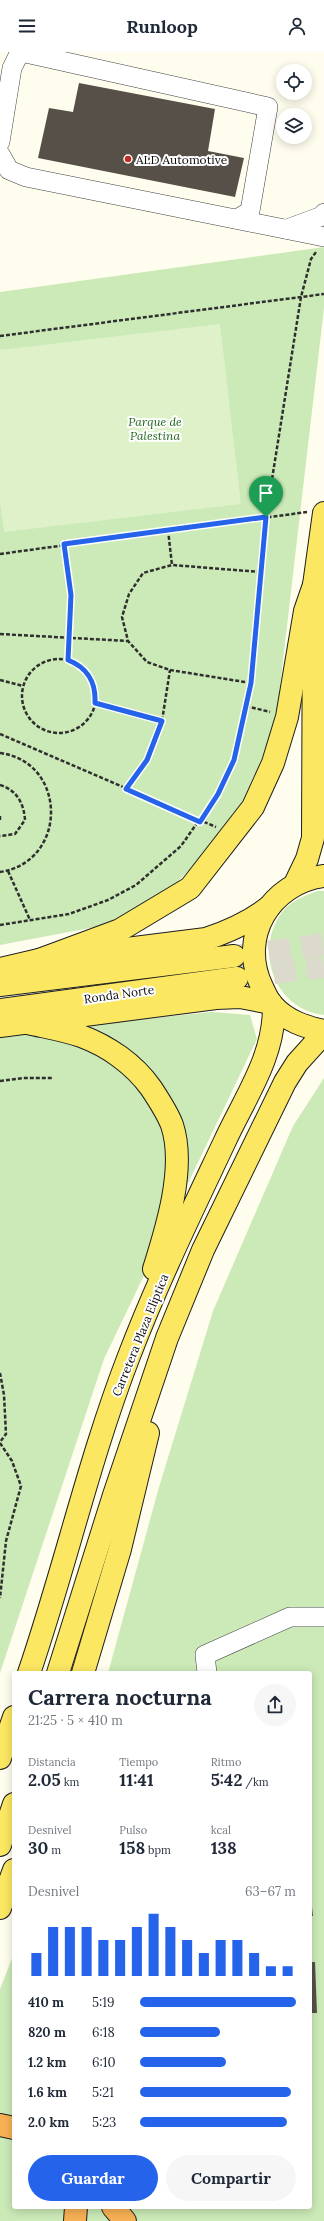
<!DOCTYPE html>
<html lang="es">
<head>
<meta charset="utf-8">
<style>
  body { margin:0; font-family:Lora,serif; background:#f6f6f7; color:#1f2937; height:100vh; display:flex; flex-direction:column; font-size:15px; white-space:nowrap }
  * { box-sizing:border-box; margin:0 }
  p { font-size:13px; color:#747a83 }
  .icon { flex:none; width:22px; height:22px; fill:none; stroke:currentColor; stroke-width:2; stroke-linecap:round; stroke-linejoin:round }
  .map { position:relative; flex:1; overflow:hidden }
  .details { position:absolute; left:12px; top:1619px; width:300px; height:538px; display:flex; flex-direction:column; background:#fff; border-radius:4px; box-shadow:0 2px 10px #0003 }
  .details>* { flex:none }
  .fabs { position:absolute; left:276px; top:12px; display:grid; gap:8px }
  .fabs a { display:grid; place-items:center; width:36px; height:36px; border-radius:50%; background:#fff; box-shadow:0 2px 10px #0003; font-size:20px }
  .pin { position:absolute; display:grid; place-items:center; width:34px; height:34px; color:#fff; margin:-41px -17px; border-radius:50% 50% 50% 0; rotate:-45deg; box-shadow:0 0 4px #0007 }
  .pin .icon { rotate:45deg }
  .round { display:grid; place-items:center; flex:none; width:42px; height:42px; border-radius:21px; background:#f6f6f7 }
  .head { display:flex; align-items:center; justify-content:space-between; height:68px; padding:0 16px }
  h1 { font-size:22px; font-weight:800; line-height:30px }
  .stats { display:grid; grid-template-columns:repeat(3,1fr); gap:6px; height:68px; padding:4px 16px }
  .stats div { display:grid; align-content:center }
  .stats b { font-size:17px; font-weight:800 }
  .stats small { font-size:11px; font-weight:400 }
  .stats p { font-size:11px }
  .chart { height:112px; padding:8px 16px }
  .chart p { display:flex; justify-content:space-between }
  .chart svg { width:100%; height:72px; margin-top:4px; stroke:#2563eb; stroke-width:6 }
  .cta { display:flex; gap:8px; margin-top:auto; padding:8px 16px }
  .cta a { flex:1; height:46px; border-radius:24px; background:#2563eb; color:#fff; font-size:16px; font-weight:800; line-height:46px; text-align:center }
  .cta a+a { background:#f6f6f7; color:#1f2937 }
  ul { padding:0 16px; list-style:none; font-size:13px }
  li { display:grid; grid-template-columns:64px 48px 1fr; align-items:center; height:30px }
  li i { height:10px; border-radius:5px; background:#2563eb }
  header { display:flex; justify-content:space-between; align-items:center; height:52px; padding:0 16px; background:#fff; font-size:18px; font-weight:800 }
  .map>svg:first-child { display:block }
</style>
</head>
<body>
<header><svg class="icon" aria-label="menu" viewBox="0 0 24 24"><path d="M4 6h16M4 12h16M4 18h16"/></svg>Runloop<svg class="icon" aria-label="person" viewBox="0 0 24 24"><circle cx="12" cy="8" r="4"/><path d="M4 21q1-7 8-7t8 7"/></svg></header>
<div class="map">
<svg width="324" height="2169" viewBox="0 0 324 2169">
  <rect width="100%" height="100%" fill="#fffeee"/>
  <!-- green -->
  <g fill="#cbeab7">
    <polygon points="324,195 324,256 275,677 231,774 143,866 0,893 0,240"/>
    <path d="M317,839H324V963C274,958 253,897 283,859C292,848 305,844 317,839Z"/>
    <polygon points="212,960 250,963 257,987 104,1307 0,1621 0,981"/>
    <polygon points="324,1026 324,2169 0,2169 0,1937 14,1901 14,2155 310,2155 310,1621 108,1621 159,1435 213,1259 293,1074"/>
  </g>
  <!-- pitch -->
  <polygon fill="#def1c9" points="220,272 241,452 4,480 0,450 0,298"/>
  <!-- building -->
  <g fill="#565049">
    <polygon points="79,31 215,57 208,99 244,106 235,145 38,106 49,56 73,60"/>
    <polygon points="310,1855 312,1855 313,1864 310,1864"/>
    <polygon points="310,1910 315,1910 317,1961 310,1961"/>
  </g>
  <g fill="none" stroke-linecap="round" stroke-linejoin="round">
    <!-- major-tunnel -->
    <g stroke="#dbdacc" stroke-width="22" stroke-dasharray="22 11" stroke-linecap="butt">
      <polyline points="236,904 324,892"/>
      <polyline points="241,925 324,915"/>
    </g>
    <!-- minor casing -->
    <g stroke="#404040" stroke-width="20">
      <g id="minor">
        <polyline points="21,0 268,55 250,159 237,167"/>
        <polyline points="0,90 12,16 20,0"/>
        <polyline points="0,102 9,118 26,125 324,185"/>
        <polyline points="287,177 322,164 324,161"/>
        <polyline points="207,1621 205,1603 290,1565 324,1565"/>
      </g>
    </g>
    <!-- major casing -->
    <g stroke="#1e1e1e" stroke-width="24">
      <g id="major">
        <path d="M324,824C270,831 238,885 262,935C265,941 268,949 273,954C287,969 305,975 324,979"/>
        <polyline points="295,832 307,807 313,786 314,533 324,461"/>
        <polyline points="39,908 120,878 190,836 253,755 273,711 287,665 305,559 314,533"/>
        <path d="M0,917L39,908L206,887C230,879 250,870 269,855"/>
        <polyline points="0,933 234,904"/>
        <polyline points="0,958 237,926"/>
        <path d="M28,971C45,975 64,978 81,984C108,994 134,1012 151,1036C159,1048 167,1060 172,1073C186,1115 167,1176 154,1217"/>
        <polyline points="0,974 216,946 240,945 271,951"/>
        <path d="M29,1621C65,1516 89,1407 129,1304C157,1231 191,1161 224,1091C245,1045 274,1006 274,955"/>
        <polyline points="58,1621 114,1443 167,1286 203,1198 285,1030 297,1011 324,981"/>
        <polyline points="83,1621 120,1497 148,1381"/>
        <polyline points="0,1706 14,1665"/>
        <polyline points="0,1793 14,1752"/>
        <polyline points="0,1856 14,1818"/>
      </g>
    </g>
    <!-- highway casing -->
    <g stroke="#1e1e1e" stroke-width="24">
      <g id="highway">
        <polyline points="0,2073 14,2076"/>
        <polyline points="113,2155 125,2169"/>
        <polyline points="75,2169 76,2155"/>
      </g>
    </g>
    <!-- path -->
    <g stroke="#2f2f2f" stroke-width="2.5" stroke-dasharray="4 2" stroke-linecap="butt">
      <polyline points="0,284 324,242"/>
      <polyline points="168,478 172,513"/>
      <polyline points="64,492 71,543 68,608"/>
      <polyline points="0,502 307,460"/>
      <polyline points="0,582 128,589"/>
      <circle cx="59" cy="644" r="37"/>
      <polyline points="0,628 23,634"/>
      <polyline points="251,631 170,618 147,610 128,589 122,565 129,542 143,521 172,513 260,520"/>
      <polyline points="95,651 162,669"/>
      <polyline points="246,654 270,660"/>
      <polyline points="0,682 216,775"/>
      <path d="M0,701C68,710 68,810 0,820"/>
      <path d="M0,733C17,738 24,752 25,768L15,782L0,784"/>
      <polyline points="126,737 147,708 162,669 170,618"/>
      <polyline points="0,764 0,770"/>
      <polyline points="8,819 30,868"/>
      <polyline points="0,873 69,862 108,848 136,833 181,794 218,741 234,708 251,631 266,465 301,245 311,207 316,200"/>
      <polyline points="0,1029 23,1026 53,1026"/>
      <polyline points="0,1321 4,1343 6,1382 0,1390"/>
      <polyline points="0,1391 12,1409 21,1434 6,1489 0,1546"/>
    </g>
    <!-- minor -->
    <use href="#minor" stroke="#fff" stroke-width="19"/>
    <!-- major -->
    <use href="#major" stroke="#fbe762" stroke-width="22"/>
    <!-- highway -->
    <use href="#highway" stroke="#f7b154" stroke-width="22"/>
  </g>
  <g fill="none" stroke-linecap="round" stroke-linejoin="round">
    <!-- route casing -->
    <g stroke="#fff" stroke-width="8">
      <path id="route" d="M266,465L251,631L234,708L218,742L200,770L126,737L147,708L162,669L95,651C96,630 88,616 68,608L71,543L64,492Z"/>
    </g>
    <!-- route -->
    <use href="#route" stroke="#2563eb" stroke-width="5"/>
  </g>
  <!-- markers -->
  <circle fill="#c02d23" stroke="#fff" stroke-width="1.5" cx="128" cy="107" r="4"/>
  <g text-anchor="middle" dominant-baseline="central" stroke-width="4" stroke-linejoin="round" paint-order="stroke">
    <!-- poi labels -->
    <g font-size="12" fill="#0d0d0d" stroke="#fff" text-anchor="start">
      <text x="136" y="107">ALD Automotive</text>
    </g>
    <!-- park labels -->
    <g font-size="12" font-style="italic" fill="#23661c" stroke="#fff">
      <text x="155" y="369">Parque de<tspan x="155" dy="14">Palestina</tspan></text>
    </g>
    <!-- street labels -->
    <g font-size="12" fill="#0d0d0d" stroke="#fff">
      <text transform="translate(119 942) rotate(-8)">Ronda Norte</text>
      <text transform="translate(140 1283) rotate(-68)">Carretera Plaza Elíptica</text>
    </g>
  </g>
</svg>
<div class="fabs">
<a><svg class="icon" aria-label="locate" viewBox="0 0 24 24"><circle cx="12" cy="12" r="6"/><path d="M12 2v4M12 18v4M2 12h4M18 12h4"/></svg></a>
<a><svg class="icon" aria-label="layers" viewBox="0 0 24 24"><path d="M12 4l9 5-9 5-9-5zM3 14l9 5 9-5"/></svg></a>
</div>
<div class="pin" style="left:266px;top:465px;background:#1e9e55"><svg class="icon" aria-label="arrive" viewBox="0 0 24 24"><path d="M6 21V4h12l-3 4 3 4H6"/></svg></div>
<section class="details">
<div class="head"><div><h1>Carrera nocturna</h1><p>21:25 · 5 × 410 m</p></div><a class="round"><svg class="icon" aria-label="share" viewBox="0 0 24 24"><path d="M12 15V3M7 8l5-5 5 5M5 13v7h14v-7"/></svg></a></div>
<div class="stats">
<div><p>Distancia</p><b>2.05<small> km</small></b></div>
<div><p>Tiempo</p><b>11:41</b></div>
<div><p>Ritmo</p><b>5:42<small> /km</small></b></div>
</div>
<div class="stats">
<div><p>Desnivel</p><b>30<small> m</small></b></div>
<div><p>Pulso</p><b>158<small> bpm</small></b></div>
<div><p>kcal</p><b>138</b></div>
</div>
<div class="chart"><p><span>Desnivel</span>63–67 m</p>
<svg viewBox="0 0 160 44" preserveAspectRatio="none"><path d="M5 44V30M15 44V14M25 44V14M35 44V14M45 44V22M55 44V22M65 44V14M75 44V6M85 44V14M95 44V22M105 44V30M115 44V22M125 44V22M135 44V30M145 44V38M155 44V38"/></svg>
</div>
<ul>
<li><b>410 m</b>5:19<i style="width:100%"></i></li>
<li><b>820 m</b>6:18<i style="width:51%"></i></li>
<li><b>1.2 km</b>6:10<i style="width:55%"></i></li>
<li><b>1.6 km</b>5:21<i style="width:97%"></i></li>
<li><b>2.0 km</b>5:23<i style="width:94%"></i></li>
</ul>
<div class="cta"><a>Guardar</a><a>Compartir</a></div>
</section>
</div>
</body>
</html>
